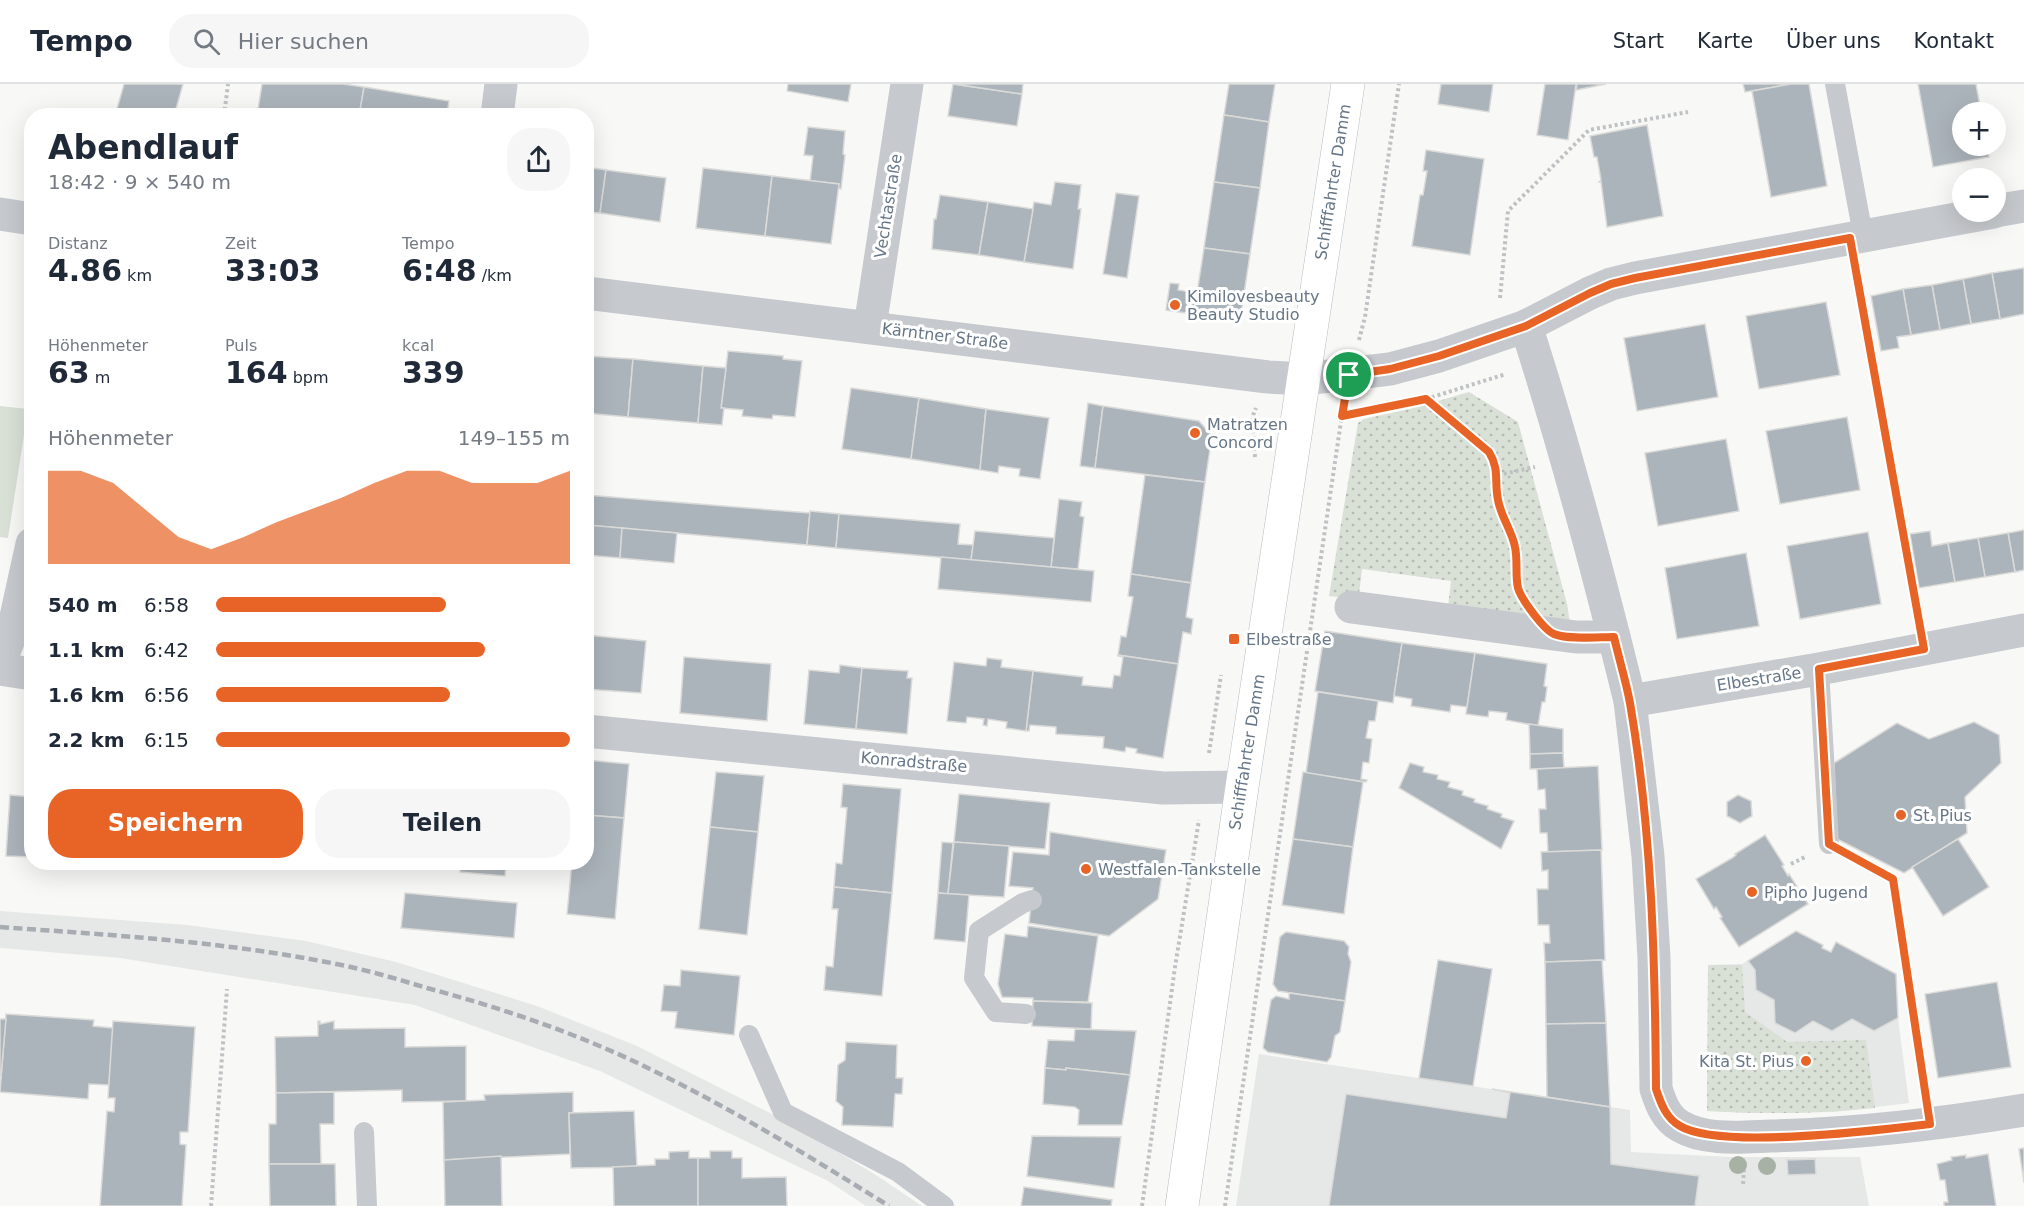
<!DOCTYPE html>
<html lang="de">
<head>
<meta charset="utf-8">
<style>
  body { margin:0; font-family:"DejaVu Sans",sans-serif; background:#f6f6f7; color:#1f2937; height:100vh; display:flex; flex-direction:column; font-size:22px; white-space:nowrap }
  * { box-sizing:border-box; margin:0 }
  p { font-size:20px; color:#747a83 }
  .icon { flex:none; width:33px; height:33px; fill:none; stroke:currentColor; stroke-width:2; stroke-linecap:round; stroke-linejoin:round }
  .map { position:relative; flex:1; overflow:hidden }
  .sheet { position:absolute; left:24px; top:24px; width:570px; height:762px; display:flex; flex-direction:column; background:#fff; border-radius:24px; box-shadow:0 6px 24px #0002 }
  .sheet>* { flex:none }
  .fabs { position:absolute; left:1952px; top:18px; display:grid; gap:12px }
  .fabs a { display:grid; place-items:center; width:54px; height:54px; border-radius:50%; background:#fff; box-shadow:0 6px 24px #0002; font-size:30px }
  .pin { position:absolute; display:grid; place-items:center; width:51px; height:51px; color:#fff; margin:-26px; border:3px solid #fff; border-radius:50%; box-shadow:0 2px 6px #0007 }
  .round { display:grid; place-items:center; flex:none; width:63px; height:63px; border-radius:24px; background:#f6f6f7 }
  .headline { display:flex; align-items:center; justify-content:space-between; height:102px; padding:0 24px }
  h1 { font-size:33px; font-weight:800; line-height:45px }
  .stats { display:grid; grid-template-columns:repeat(3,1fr); gap:9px; height:102px; padding:6px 24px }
  .stats div { display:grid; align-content:center }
  .stats b { font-size:30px; font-weight:800 }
  .stats small { font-size:16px; font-weight:400 }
  .stats p { font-size:16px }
  .chart { height:168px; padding:12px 24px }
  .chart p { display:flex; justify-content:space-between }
  .chart svg { width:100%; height:108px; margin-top:6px; fill:#e86426; opacity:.7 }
  .action { display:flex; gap:12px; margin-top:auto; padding:12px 24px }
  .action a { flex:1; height:69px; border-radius:24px; background:#e86426; color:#fff; font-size:24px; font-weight:800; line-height:69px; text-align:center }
  .action a+a { background:#f6f6f7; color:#1f2937 }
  ul { padding:0 24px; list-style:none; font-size:20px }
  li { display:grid; grid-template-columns:96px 72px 1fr; align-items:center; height:45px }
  li i { height:15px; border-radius:8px; background:#e86426 }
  header { display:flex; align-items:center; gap:36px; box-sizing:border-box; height:84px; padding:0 30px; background:#fff; border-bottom:2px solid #e0e1e3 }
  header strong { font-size:28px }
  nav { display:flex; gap:33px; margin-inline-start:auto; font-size:21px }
  .search { width:420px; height:54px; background:#f6f6f7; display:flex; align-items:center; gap:15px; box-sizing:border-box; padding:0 21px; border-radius:24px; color:#747a83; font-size:22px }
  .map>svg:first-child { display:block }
</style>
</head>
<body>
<header>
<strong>Tempo</strong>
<div class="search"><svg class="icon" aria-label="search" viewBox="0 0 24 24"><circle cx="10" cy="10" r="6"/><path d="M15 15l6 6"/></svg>Hier suchen</div>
<nav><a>Start</a><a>Karte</a><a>Über uns</a><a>Kontakt</a></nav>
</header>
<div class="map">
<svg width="2024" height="1122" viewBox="0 0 2024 1122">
  <defs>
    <pattern id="park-dots" width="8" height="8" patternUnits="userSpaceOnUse" patternTransform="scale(1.5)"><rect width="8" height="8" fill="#d9e0d6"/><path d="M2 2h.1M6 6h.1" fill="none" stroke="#b4bab3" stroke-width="1.8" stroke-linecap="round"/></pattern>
  </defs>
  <rect width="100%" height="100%" fill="#f8f8f6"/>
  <!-- built -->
  <g fill="#e6e7e7">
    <polygon points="0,827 187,841 306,857 396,878 537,922 637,962 792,1040 879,1093 922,1122 866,1122 828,1097 600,987 415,921 120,874 0,864"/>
    <polygon points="1796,847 1830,868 1836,858 1896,890 1898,934 1909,1019 1834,1028 1749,1029 1707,1027 1708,881 1742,880"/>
    <polygon points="1259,970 1630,1026 1631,1068 1731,1073 1860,1073 1869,1122 1236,1122"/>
  </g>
  <!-- park -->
  <g fill="url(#park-dots)">
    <polygon points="1469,308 1518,338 1567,520 1570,539 1448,523 1451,497 1362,485 1359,511 1352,515 1329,512 1358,339 1364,335 1418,323"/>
    <path d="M1708,881H1742L1745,928L1787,958L1866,956L1875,1024C1819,1030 1763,1030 1707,1027Z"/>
  </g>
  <!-- pitch -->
  <polygon fill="#d9e0d6" points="0,322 28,325 8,454 0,453"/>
  <!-- building -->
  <g fill="#acb4bb" stroke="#dadad8" stroke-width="1.5">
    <polygon points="124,0 183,0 174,32 115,32"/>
    <polygon points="262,0 343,0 364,3 359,32 257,32"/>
    <polygon points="788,0 851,0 848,18 787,7"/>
    <polygon points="953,0 1022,10 1017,42 948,32"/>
    <polygon points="954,0 1023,0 1022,10"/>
    <polygon points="1229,0 1275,0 1269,38 1224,31"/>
    <polygon points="1441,0 1493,0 1489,28 1438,20"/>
    <polygon points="1545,0 1576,0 1568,56 1537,51"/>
    <polygon points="1577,0 1606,0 1576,6"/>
    <polygon points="1743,0 1791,0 1745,8"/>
    <polygon points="1791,0 1809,0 1827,102 1771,113 1752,7"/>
    <polygon points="1918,0 1976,0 1981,28 1962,28 1962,62 1987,62 1989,73 1933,83"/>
    <polygon points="364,3 449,17 447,32 359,32"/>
    <polygon points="1224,31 1269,38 1260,104 1214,98"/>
    <polygon points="1647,41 1663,132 1607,143 1601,98 1599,98 1601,96 1597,73 1594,73 1590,52"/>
    <polygon points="808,43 845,47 843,70 845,71 841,105 838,104 839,100 810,97 813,72 804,71"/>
    <polygon points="1426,66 1484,75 1470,171 1412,162 1420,111 1423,111 1427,87 1423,87"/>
    <polygon points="586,83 606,86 600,129 586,128"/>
    <polygon points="703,84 772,92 765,152 696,144"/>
    <polygon points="606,86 666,94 660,138 600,129"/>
    <polygon points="772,92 839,100 831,160 765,152"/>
    <polygon points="1055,98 1081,101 1078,125 1081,125 1073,185 1024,178 1034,118 1051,121"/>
    <polygon points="1214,98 1260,104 1250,170 1204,164"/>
    <polygon points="1116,109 1139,112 1127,194 1103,190"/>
    <polygon points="940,111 988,118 979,171 932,165 934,135 936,135"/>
    <polygon points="988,118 1033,125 1024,178 979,171"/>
    <polygon points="1204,164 1250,170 1240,237 1166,226 1170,199 1179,200 1178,206 1197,209"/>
    <polygon points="2024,184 2024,230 2000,235 1992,189"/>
    <polygon points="1992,189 2000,235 1971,240 1963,195"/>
    <polygon points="1963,195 1971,240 1940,246 1932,201"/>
    <polygon points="1932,201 1940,246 1911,251 1903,205"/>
    <polygon points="1903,205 1911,251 1897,253 1899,264 1881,267 1871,212"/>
    <polygon points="1826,218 1840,291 1759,305 1746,232"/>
    <polygon points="1705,240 1718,313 1637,327 1624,254"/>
    <polygon points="728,267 783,272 783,275 802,277 795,333 773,331 772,335 742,332 743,326 721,324"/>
    <polygon points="586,272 633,275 628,333 586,329"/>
    <polygon points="633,275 703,282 698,339 628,333"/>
    <polygon points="703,282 726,284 721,324 724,324 722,341 698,339"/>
    <polygon points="851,304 919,314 911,375 842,365"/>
    <polygon points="919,314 986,325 980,386 911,375"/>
    <polygon points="1088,319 1103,322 1095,384 1080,382"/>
    <polygon points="1103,322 1199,337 1212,352 1205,398 1095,384"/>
    <polygon points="986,325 1049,334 1040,395 1019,392 1020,385 999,382 998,389 980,386"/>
    <polygon points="1847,333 1860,406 1780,420 1766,347"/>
    <polygon points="1726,355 1739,427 1658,442 1645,369"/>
    <polygon points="1145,391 1205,398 1191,499 1131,490"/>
    <polygon points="586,411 810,429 807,461 586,441"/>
    <polygon points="1059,415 1082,418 1080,432 1084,433 1078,485 1051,483"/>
    <polygon points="810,427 839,430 836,464 807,461"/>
    <polygon points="839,430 960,440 958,460 973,461 971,476 836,464"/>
    <polygon points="586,441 622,444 620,474 586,471"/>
    <polygon points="622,444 677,449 674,479 620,474"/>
    <polygon points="2024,446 2024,486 2015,488 2008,449"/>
    <polygon points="975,447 1054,454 1051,483 971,476"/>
    <polygon points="1930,447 1932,462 1948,459 1955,498 1919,504 1910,450"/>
    <polygon points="1868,448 1881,520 1800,535 1787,462"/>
    <polygon points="2008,449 2015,488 1985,493 1978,454"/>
    <polygon points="1978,454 1985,493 1955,498 1948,459"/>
    <polygon points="1746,469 1759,542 1677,555 1665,484"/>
    <polygon points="941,473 1094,487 1091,518 938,505"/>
    <polygon points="1131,490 1191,499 1186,533 1193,535 1191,550 1183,548 1178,580 1118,571 1121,552 1126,553 1133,513 1128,512"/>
    <polygon points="1325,547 1402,559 1393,619 1315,607"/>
    <polygon points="586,551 646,557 641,609 586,605"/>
    <polygon points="1402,559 1475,569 1467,623 1451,621 1450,628 1411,622 1412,615 1394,612"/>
    <polygon points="1475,569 1547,580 1544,602 1547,603 1545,618 1542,618 1538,642 1506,636 1507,629 1489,627 1488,633 1466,630"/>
    <polygon points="1118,571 1178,580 1163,674 1136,669 1137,665 1126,663 1125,668 1103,664 1104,653 1056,650 1056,643 1030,641 1029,647 1026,647 1033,587 1083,593 1082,601 1112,604 1114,591 1120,592 1123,573 1118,572"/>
    <polygon points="684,573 771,580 767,637 680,629"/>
    <polygon points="987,574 1002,576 1001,583 1033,587 1026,647 1006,644 1007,638 988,635 987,642 983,641 984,635 967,633 966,639 947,637 954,578 986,582"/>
    <polygon points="840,581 862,584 856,645 804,640 809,586 839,589"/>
    <polygon points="862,584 908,587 907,594 912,594 907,650 856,645"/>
    <polygon points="1318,608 1378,617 1375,637 1369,637 1366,654 1372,655 1369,679 1363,678 1361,695 1367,696 1366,698 1306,689"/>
    <polygon points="1974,638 1999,651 2001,679 1965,713 1967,749 1904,789 1837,755 1834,679 1897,639 1929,655"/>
    <polygon points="1529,640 1563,645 1563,669 1530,670"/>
    <polygon points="32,646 32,676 28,675"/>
    <polygon points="1563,669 1564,684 1530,685 1530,670"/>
    <polygon points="586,676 629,680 624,734 586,731"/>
    <polygon points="1410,679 1424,683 1423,688 1438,691 1437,695 1450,698 1448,703 1463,707 1462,711 1475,715 1474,718 1488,722 1487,725 1502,730 1501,733 1514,737 1501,765 1399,704"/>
    <polygon points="1598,682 1602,766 1548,768 1547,749 1540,749 1539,725 1546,725 1545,705 1538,706 1537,685"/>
    <polygon points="716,688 764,692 758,748 710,743"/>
    <polygon points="1303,688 1363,698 1353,763 1293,755"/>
    <polygon points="843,700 901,705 892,809 834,803 836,779 842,780 847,724 841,723"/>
    <polygon points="959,710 1050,719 1045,765 954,758"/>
    <polygon points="10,711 32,713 32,773 6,772"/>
    <polygon points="1738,711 1751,717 1752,732 1740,739 1727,732 1727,718"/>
    <polygon points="586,731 624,734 615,835 567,830 572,778 586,778"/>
    <polygon points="710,743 758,748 747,851 699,845"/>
    <polygon points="1050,748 1166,766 1158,815 1109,852 1029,839 1033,804 1009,802 1013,768 1049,771"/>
    <polygon points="1765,751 1784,781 1782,782 1788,792 1789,790 1808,820 1739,863 1720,834 1722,833 1716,823 1714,825 1696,795 1732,774 1736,771 1735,770"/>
    <polygon points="1293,755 1353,763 1344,830 1282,821"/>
    <polygon points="1958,755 1989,803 1943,832 1912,783"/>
    <polygon points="942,758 953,759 948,810 938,809"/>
    <polygon points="954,758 1009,762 1004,813 948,810"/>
    <polygon points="1601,766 1605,876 1545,878 1544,859 1550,859 1549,841 1538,841 1537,805 1548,805 1548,786 1542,787 1541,768"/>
    <polygon points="461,778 513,778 506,779 505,792 460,788"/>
    <polygon points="834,803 892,809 882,912 824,906 826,882 833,883 838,825 832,825"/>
    <polygon points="405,809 517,819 514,854 401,844"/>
    <polygon points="938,809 969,811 965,858 934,855"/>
    <polygon points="1028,842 1098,852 1088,918 1033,917 1033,914 1002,913 998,900 1005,850 1027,853"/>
    <polygon points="1796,847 1823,861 1822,864 1831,868 1836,858 1896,890 1898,934 1874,947 1852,935 1832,947 1813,937 1795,949 1775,939 1774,916 1756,906 1755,886 1748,877"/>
    <polygon points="1286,848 1344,857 1349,863 1348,870 1351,878 1345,917 1278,907 1273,900 1280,853"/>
    <polygon points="1438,876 1492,885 1473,1002 1419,994"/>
    <polygon points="1602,876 1606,939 1546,940 1545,878"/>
    <polygon points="681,886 740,892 734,951 675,944 677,928 661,927 664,901 680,902"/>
    <polygon points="1997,898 2011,983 1938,994 1925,910"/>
    <polygon points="1289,909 1345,917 1340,948 1335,952 1331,973 1327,978 1268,968 1263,964 1271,916 1276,912 1289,915"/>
    <polygon points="1033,917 1092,919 1091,945 1032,942"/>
    <polygon points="6,930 94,936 93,942 113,944 109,1001 89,1000 88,1015 0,1008"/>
    <polygon points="0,935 6,935 1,992 0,992"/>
    <polygon points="113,937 195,943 188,1048 180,1048 180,1060 186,1061 182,1122 100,1122 107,1027 114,1028 115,1014 108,1014"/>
    <polygon points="318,937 320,937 320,940 334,937 334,945 405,944 405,963 466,962 466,1017 402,1018 402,1006 276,1009 275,953 318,952"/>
    <polygon points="1606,939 1610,1023 1547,1013 1546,940"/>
    <polygon points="1075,945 1136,947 1130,991 1066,984 1066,986 1045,984 1048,956 1074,957"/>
    <polygon points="846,958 897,961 896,994 903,994 902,1010 895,1010 893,1043 842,1041 843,1023 836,1017 838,981 845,976"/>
    <polygon points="1045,984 1066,986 1066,984 1130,991 1122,1041 1078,1041 1079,1026 1075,1023 1043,1020"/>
    <polygon points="1492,1005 1610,1023 1611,1080 1699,1092 1695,1122 1329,1122 1346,1010 1506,1034 1510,1009"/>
    <polygon points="334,1008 334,1040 320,1040 321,1080 269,1080 269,1040 276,1040 276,1009"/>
    <polygon points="573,1008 573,1029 569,1029 570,1070 444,1076 443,1018 485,1016 484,1011"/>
    <polygon points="634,1027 637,1083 571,1084 569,1029"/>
    <polygon points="1032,1052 1121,1053 1114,1104 1027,1092"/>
    <polygon points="2024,1064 2024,1099 2019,1065"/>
    <polygon points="689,1067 689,1074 698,1074 698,1122 614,1122 613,1083 655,1081 655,1075 669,1075 669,1068"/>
    <polygon points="710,1067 732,1067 732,1074 742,1074 742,1094 786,1093 787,1122 698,1122 698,1074 710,1074"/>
    <polygon points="1988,1070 1996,1122 1944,1122 1944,1118 1948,1118 1945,1096 1940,1096 1937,1080 1952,1076 1951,1073 1966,1071 1966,1074"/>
    <polygon points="501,1072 502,1122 445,1122 444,1076"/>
    <polygon points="1815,1075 1816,1090 1788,1091 1787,1076"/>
    <polygon points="269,1080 335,1080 336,1122 270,1122"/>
    <polygon points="1024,1103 1112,1116 1111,1122 1021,1122"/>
  </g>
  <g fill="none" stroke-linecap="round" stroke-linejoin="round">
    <!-- secondary casing -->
    <g stroke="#b8bdc2" stroke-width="34">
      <polyline id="secondary" points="1182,1122 1242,703 1348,0"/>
    </g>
    <!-- path -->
    <g stroke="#bfc2c4" stroke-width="4" stroke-dasharray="3 3" stroke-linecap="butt">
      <polyline points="224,32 228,0"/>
      <polyline points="1855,187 1918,531"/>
      <polyline points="1500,214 1508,127 1589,46 1688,28"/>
      <polyline points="1359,256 1365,233 1399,0"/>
      <polyline points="1426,315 1506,290"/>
      <path d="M1404,319L1426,315L1489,368C1499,385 1495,394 1497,412C1500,430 1509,443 1514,460C1519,476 1516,494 1520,511"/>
      <polyline points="1342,332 1393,322"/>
      <polyline points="1255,373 1252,334 1256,324"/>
      <polyline points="1498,391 1535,383"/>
      <polyline points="1209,669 1221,591"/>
      <polyline points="1853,773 1893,795 1925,1007"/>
      <polyline points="1791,780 1807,772"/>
      <polyline points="1743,1100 1744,1086"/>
      <polyline points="211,1122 227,905"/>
      <polyline points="1142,1122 1175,883 1199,736"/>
      <polyline points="1225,1122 1343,324"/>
    </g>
    <!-- lane -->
    <g stroke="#c6c9cd" stroke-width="20">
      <polyline points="1835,0 1863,151"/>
      <polyline points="1819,585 1829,760"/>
      <polyline points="1026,930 996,928 974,894 979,847 1023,819 1032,816"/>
      <polyline points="749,951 783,1028 898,1088 944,1122"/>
      <polyline points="364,1048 367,1122"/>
    </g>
    <!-- street -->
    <g stroke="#c6c9cd" stroke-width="33">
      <polyline points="497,32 501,0"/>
      <polyline points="1995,127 2024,122"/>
      <polyline points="0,130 32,135"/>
      <polyline points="586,209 1268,293 1304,295 1390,285 1439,272 1526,242 1590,209 1611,200 1635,194 1994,128"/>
      <path d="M1526,242C1566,365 1599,491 1630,617L1819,585L2024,546"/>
      <polyline points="870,243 907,0"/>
      <polyline points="1351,523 1576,553 1614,553"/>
      <polyline points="0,578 14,542 32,460"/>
      <polyline points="0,585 32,590"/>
      <path d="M1630,617L1648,772L1654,874L1656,1005C1661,1020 1666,1034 1680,1042C1705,1057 1742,1053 1770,1052C1856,1050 1940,1040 2024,1026"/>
      <polyline points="586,647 1163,704 1242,703"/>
    </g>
    <!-- secondary -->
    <use href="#secondary" stroke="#fff" stroke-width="33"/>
    <!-- rail -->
    <path stroke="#a6acb2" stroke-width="4.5" stroke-dasharray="9 4.5" stroke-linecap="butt" d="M0,843C109,851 218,857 326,878C360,884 394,894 427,904C505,925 582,951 654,987C736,1027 812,1074 889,1122"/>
  </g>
  <!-- trees -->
  <g fill="#a7b2a5">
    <circle cx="1738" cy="1081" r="9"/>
    <circle cx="1767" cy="1082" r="9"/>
  </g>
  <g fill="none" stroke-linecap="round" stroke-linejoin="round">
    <!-- route casing -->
    <g stroke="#fff" stroke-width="12">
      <path id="route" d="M1850,154L1924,565L1819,585L1829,760L1893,795L1930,1040C1880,1046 1720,1066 1680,1042C1666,1034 1661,1020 1656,1005C1655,876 1652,747 1630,619C1626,597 1619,575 1614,553C1598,553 1569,556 1554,550C1544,546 1521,515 1518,504C1515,491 1518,477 1515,463C1512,447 1501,433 1498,416C1494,397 1500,386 1489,368L1426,315L1342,332L1349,291L1390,285L1439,272L1526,242L1590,209L1611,200L1635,194Z"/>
    </g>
    <!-- route -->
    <use href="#route" stroke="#e86426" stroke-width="8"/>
  </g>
  <!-- markers -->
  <g fill="#e86426" stroke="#fff" stroke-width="2">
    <circle cx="1175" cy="221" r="6"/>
    <circle cx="1195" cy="349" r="6"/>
    <rect x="1228" y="549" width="12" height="12" rx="3"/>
    <circle cx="1901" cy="731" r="6"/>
    <circle cx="1086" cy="785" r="6"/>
    <circle cx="1752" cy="808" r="6"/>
    <circle cx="1806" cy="977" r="6"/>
  </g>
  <g text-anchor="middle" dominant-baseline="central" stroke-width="6" stroke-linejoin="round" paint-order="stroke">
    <!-- street labels -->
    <g font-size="16" fill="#667687" stroke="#fff">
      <text transform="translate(1333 98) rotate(-81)">Schifffahrter Damm</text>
      <text transform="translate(888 122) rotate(-81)">Vechtastraße</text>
      <text transform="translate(945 252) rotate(7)">Kärntner Straße</text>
      <text transform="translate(1759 595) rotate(-9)">Elbestraße</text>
      <text transform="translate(1247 668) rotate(-81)">Schifffahrter Damm</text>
      <text transform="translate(914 678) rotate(5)">Konradstraße</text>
    </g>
    <!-- poi labels -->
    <g font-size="16" fill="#667687" stroke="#fff" text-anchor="start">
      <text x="1187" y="212">Kimilovesbeauty<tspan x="1187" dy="18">Beauty Studio</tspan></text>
      <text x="1207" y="340">Matratzen<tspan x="1207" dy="18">Concord</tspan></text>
      <text x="1246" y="555">Elbestraße</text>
      <text x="1913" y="731">St. Pius</text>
      <text x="1098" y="785">Westfalen-Tankstelle</text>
      <text x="1764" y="808">Pipho Jugend</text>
      <text x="1794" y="977" text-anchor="end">Kita St. Pius</text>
    </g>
  </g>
</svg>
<div class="fabs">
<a>+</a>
<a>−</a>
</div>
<div class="pin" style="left:1349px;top:291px;background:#1e9e55"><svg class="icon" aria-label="arrive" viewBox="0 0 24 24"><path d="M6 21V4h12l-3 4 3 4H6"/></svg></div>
<section class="sheet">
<div class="headline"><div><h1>Abendlauf</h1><p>18:42 · 9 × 540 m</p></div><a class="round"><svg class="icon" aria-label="share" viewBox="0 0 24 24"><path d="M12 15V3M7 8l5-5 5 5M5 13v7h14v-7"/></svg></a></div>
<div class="stats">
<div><p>Distanz</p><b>4.86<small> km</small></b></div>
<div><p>Zeit</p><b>33:03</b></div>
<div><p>Tempo</p><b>6:48<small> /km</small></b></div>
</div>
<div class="stats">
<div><p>Höhenmeter</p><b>63<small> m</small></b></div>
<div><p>Puls</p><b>164<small> bpm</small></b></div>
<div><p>kcal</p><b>339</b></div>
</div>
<div class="chart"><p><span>Höhenmeter</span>149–155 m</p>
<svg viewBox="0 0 160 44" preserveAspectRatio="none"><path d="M0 44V6L10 6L20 11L30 22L40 33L50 38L60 33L70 27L80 22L90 17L100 11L110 6L120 6L130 11L140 11L150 11L160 6V44z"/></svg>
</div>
<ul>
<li><b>540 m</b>6:58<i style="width:65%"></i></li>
<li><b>1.1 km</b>6:42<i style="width:76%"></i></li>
<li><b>1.6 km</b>6:56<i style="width:66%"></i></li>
<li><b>2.2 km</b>6:15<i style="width:100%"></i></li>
</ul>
<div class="action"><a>Speichern</a><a>Teilen</a></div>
</section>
</div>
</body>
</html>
